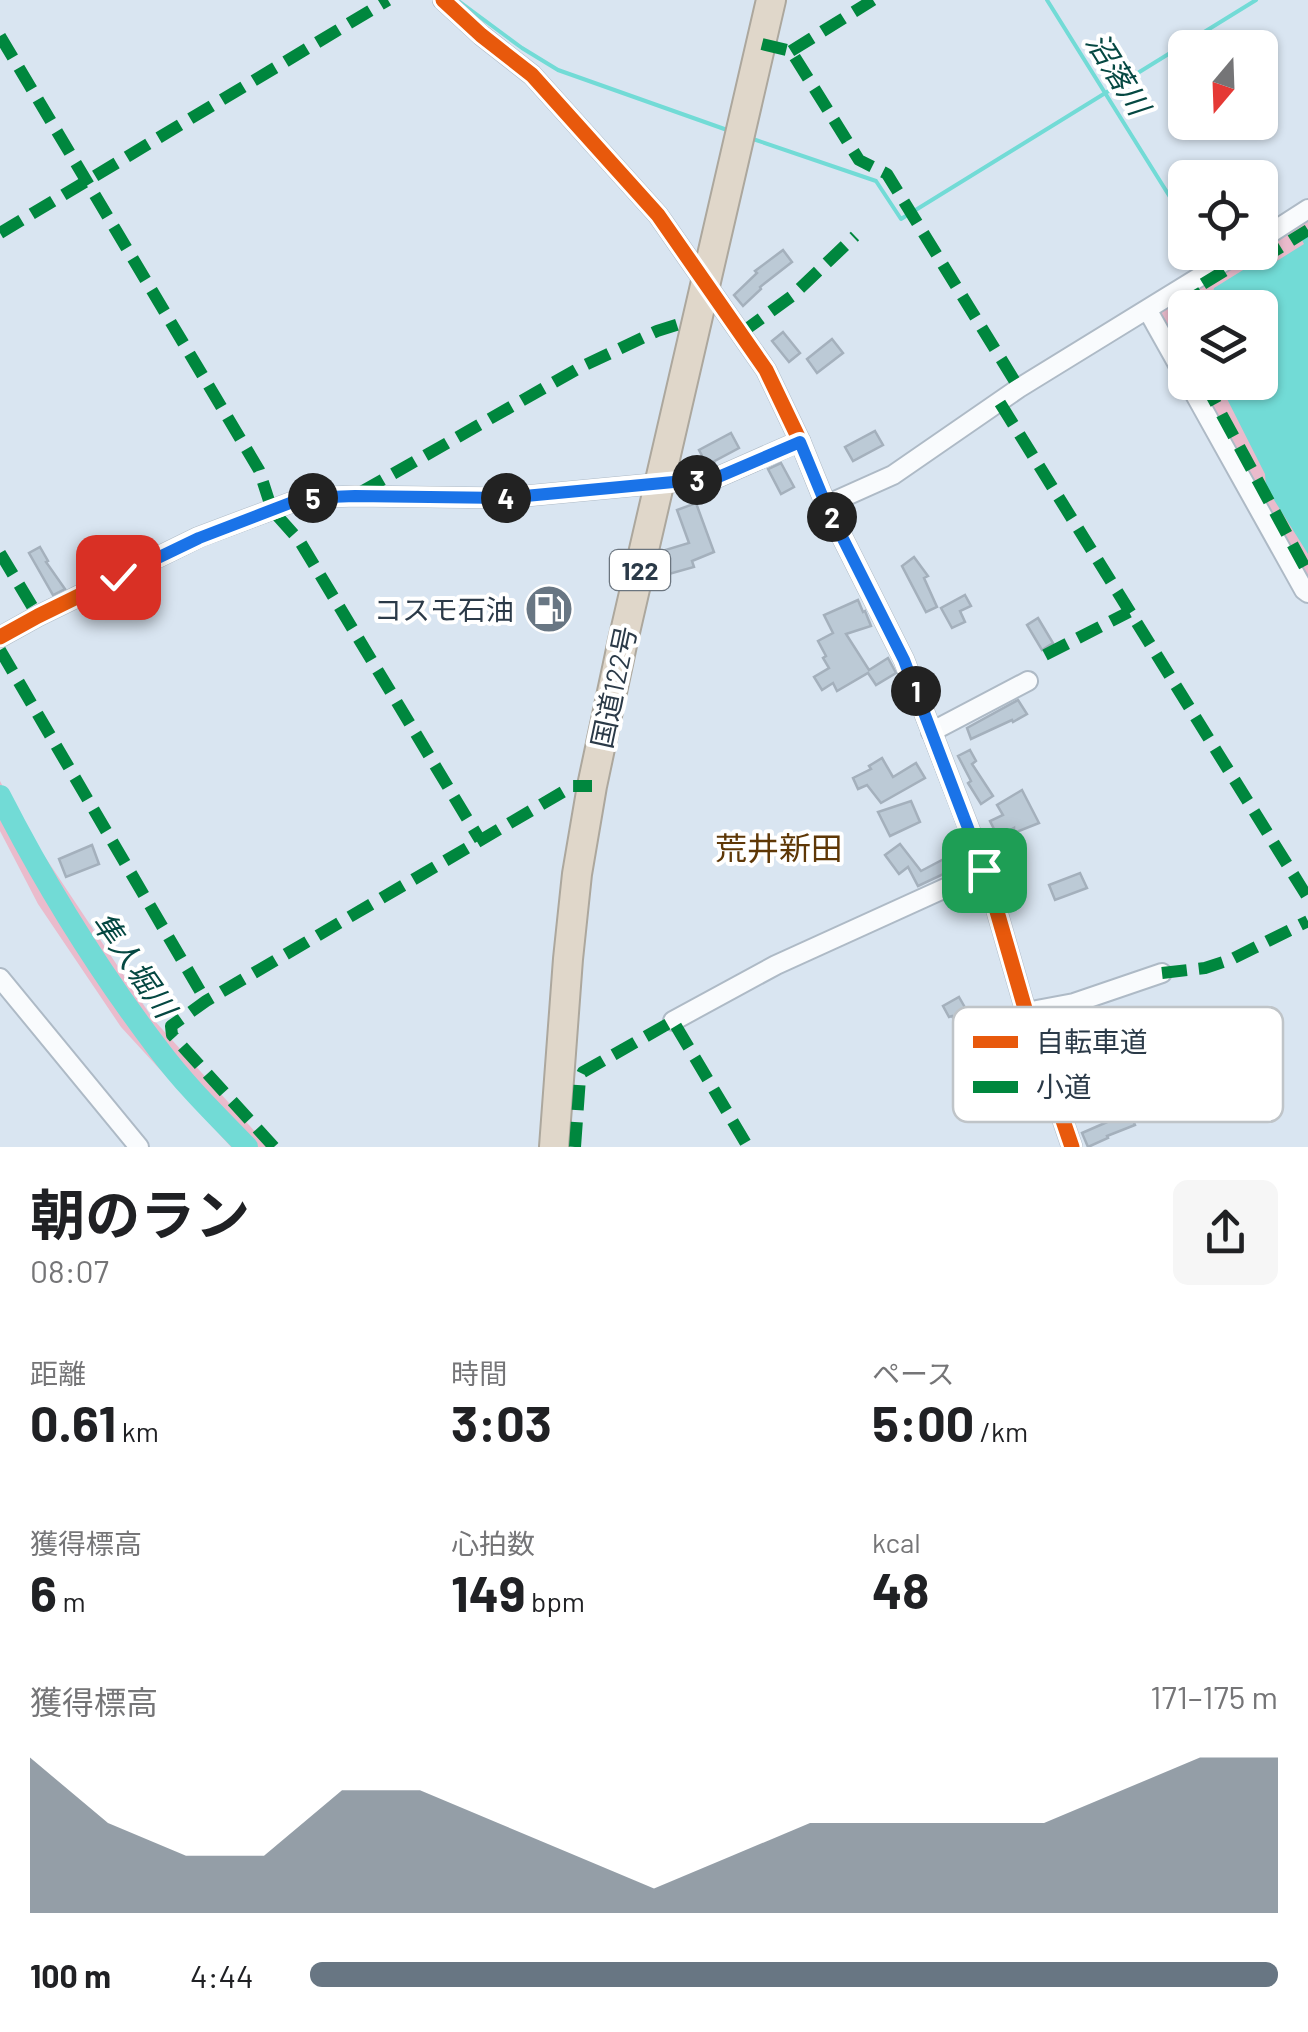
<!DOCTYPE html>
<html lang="ja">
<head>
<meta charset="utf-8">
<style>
  body { margin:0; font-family:Barlow,"Noto Sans JP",sans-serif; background:#f6f6f6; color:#202124; height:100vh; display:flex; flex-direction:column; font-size:38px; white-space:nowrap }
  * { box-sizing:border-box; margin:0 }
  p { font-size:32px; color:#757577 }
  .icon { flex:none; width:55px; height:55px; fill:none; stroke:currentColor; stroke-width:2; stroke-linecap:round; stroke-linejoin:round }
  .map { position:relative; height:1147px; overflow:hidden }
  .drawer { display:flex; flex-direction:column; background:#fff; flex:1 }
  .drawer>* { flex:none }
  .needle { width:65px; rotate:199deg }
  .buttons { position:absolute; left:1168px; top:30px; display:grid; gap:20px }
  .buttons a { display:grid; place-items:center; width:110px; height:110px; border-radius:15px; background:#fff; box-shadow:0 2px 8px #0004; font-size:50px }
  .pin { position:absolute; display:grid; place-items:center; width:85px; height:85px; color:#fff; margin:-42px; border-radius:20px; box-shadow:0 5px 15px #0006 }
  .km { position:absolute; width:50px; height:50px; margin:-25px; border-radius:50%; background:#222; color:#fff; font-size:28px; line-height:50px; text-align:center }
  .round { display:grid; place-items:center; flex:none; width:105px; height:105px; border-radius:15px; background:#f6f6f6 }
  .head { display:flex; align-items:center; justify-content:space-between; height:170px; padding:0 30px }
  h1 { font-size:55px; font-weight:700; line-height:75px }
  .stats { display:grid; grid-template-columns:repeat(3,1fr); gap:15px; height:170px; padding:10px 30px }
  .stats div { display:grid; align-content:center }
  .stats b { font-size:50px; font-weight:700 }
  .stats small { font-size:28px; font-weight:400 }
  .stats p { font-size:28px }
  .chart { height:280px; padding:20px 30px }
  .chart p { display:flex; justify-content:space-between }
  .chart svg { width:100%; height:180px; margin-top:10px; fill:#687683; opacity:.7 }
  ul { padding:0 30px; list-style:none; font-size:32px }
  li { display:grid; grid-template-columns:160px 120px 1fr; align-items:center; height:75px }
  li i { height:25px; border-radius:12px; background:#687683 }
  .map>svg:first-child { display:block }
</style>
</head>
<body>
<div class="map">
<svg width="1308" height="1147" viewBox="0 0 1308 1147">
  <rect width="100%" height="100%" fill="#d9e5f1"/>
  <!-- green -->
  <g fill="#eabbcc">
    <polygon points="1308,213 1308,586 1194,383 1260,382 1260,308 1185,308 1185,367 1156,317 1161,306 1244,253 1260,252 1260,243"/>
    <path d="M0,781L19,818L153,1019L269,1147H253C149,1043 67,920 0,790Z"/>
    <polygon points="0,807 47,897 157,1055 192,1096 241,1147 231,1147 121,1027 38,904 0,831"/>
  </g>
  <!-- water -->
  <polygon fill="#72dbd6" points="1308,236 1308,554 1266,487 1265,474 1219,383 1260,382 1260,308 1207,307 1211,303 1214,288 1256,262 1272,264 1304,244 1302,240"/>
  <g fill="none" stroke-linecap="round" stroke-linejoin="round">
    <!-- stream -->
    <g stroke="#72dbd6" stroke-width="4">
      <polyline points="457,0 522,48 558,70 730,131"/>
      <polyline points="1047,0 1185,221"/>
      <polyline points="753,139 876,181 901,219 1256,0"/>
      <polyline points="1204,252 1207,256"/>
    </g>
    <!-- river -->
    <path stroke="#72dbd6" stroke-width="22" d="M0,796C46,886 98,970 159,1050C185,1085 217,1116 247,1147"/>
  </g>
  <!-- building -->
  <g fill="#bccad6" stroke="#a4b0bc" stroke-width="2.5">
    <polygon points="783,250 792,262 760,287 761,289 743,306 734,295 757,273 755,271"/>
    <polygon points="783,332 800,353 789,362 772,341"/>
    <polygon points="832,339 843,353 817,373 807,359"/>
    <polygon points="875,431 883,445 853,461 845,447"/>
    <polygon points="731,433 739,448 707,465 699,450"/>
    <polygon points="781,463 794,487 781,494 768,469"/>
    <polygon points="696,503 714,552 692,561 694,567 669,574 662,551 689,543 677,510"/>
    <polygon points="40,547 48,561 46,562 65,589 53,595 29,553"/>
    <polygon points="914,557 928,576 924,578 937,607 926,612 902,566"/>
    <polygon points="965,595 971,606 960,611 965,622 952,628 941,608"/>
    <polygon points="858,600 863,612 865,611 871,626 846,634 869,670 888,658 896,673 876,685 868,673 837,691 833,683 822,690 814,677 829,668 823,658 826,656 818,641 833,633 824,615"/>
    <polygon points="1038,618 1053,643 1042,650 1027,625"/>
    <polygon points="1018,700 1027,714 1013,722 1012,720 971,739 967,728"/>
    <polygon points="970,750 976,761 972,764 993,796 981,804 968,783 971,781 958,756"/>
    <polygon points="882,758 893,777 916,763 925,778 881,803 867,785 858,789 853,778 871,769 869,766"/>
    <polygon points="1022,790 1039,823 1014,833 1014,828 998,837 990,821 1003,815 997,805"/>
    <polygon points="911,801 920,822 890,836 878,812"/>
    <polygon points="900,844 921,871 961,850 967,863 918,886 908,867 899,874 885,855"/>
    <polygon points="92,845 99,864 66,877 59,859"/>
    <polygon points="1080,873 1087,888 1055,900 1049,885"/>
    <polygon points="959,997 971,1018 979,1013 988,1031 966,1043 952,1016 949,1017 943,1006"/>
    <polygon points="1130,1112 1135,1125 1107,1136 1108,1138 1088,1147 1082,1133"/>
  </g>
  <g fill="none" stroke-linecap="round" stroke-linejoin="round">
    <!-- minor casing -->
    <g stroke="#aebac6" stroke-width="22">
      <g id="minor">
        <polyline points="443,0 481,35 532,75 658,215 766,370 800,441 826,505 904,660 985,870 1026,1012 1072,1147"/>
        <polyline points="1260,240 1308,209"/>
        <polyline points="1148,311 1185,377"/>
        <polyline points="1188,382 1304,590 1308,593"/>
        <polyline points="826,505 893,475 1019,388 1240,252"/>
        <polyline points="0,637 38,616 199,537 303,498 355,496 504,498 716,478 800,441"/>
        <polyline points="931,732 1028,681"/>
        <polyline points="0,978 139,1147"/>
        <polyline points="1026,1012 1074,1003 1162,973"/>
        <polyline points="673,1021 776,965 985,870"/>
      </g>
    </g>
    <!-- highway casing -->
    <g stroke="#aca79d" stroke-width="32">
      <polyline id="highway" points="554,1147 568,959 577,874 592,786 622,645 771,0"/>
    </g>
    <!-- minor -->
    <use href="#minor" stroke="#f9fbfd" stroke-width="18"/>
    <!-- highway -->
    <use href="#highway" stroke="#e0d7ca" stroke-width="28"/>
    <!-- quiet -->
    <g stroke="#00873e" stroke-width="12" stroke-dasharray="25 12" stroke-linecap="butt">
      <polyline points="0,36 259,470 272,510 299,540 480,840"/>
      <polyline points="762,44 791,51 859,160 887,174 1019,388"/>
      <polyline points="791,51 873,0"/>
      <polyline points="0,233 388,0"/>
      <polyline points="1260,249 1268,255 1308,230"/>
      <polyline points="1188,308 1199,300 1193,290 1255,252"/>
      <polyline points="1185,309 1178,328 1185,347"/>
      <polyline points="741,333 792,296 855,236"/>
      <polyline points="1204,382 1308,573"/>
      <polyline points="1000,403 1308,898"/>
      <polyline points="361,492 581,367 657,331 679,324"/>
      <polyline points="0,553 38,616"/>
      <polyline points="0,650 206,1001"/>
      <polyline points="1045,655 1129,612"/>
      <polyline points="1162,973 1205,968 1232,959 1308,921"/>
      <polyline points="274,1147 172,1035 171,1026 206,1001 573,786 592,786"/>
      <polyline points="575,1147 580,1078 583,1072 673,1021 748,1147"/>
    </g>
    <!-- cycleway casing -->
    <g stroke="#fff" stroke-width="21">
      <g id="cycleway">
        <polyline points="443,0 481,35 532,75 658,215 766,370 800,441 826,505 904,660 985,870 1026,1012 1072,1147"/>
        <polyline points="0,637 38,616 199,537 303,498 355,496 504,498 716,478 800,441"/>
      </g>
    </g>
    <!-- cycleway -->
    <use href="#cycleway" stroke="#e8590c" stroke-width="15"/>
  </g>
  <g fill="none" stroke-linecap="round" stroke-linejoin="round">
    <!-- route casing -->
    <g stroke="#fff" stroke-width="20">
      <polyline id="route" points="118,577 199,538 303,498 355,496 504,498 716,478 800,442 826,505 904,660 984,870"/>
    </g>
    <!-- route -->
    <use href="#route" stroke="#1a73e8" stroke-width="12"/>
  </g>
  <!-- icons -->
  <defs>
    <g id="fuel-disc" transform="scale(2.5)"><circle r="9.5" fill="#687683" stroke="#fff"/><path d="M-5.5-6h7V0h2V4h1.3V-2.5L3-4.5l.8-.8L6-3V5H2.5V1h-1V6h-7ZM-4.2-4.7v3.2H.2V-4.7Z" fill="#fff"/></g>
  </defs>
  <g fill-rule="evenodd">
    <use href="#fuel-disc" x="549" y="609"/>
  </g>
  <g text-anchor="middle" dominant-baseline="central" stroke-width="8" stroke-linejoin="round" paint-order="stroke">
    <!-- shield labels -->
    <rect fill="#fff" stroke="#6b757f" stroke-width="2.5" x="610" y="550" width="60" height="40" rx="8"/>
    <g font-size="25" font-weight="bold" fill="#2b3a48">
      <text x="640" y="570">122</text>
    </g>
    <!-- poi labels -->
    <g font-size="28" fill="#2b3a48" stroke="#fff" text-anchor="end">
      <text x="514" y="609">コスモ石油</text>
    </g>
    <!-- street labels -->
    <g font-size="28" fill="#2b3a48" stroke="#fff">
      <text transform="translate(613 687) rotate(-78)">国道122号</text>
    </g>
    <!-- water labels -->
    <g font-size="30" font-style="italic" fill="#054842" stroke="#fff">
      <text transform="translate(1119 73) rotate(58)">沼落川</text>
      <text transform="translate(135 964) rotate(55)">隼人堀川</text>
    </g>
    <!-- quarter labels -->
    <g font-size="32" fill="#5e3706" stroke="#fff">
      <text x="779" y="847">荒井新田</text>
    </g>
  </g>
  <!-- legend -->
  <rect x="953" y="1007" width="330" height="115" rx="15" fill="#fff" stroke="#bfc4c8" stroke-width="2.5"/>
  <rect x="973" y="1036" width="45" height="12" fill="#e8590c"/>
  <rect x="973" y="1081" width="45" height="12" fill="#00873e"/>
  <g font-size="28" fill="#2b3a48">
    <text x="1036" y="1052">自転車道</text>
    <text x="1036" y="1097">小道</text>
  </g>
</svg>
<div class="buttons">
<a><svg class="needle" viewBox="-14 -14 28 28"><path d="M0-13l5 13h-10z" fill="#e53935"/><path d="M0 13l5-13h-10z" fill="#757577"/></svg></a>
<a><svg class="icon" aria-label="locate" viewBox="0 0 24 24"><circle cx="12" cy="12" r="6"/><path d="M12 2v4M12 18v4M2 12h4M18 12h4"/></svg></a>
<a><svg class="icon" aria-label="layers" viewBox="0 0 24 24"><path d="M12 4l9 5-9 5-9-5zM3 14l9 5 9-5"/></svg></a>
</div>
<div class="pin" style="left:984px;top:870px;background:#1e9e55"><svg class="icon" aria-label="arrive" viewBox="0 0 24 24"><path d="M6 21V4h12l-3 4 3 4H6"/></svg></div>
<div class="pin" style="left:118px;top:577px;background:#d93025"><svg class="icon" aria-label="check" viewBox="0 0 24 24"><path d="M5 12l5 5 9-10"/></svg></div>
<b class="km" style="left:916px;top:691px">1</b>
<b class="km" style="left:832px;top:517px">2</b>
<b class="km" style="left:697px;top:480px">3</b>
<b class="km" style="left:506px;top:498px">4</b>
<b class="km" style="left:313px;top:498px">5</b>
</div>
<section class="drawer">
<div class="head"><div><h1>朝のラン</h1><p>08:07</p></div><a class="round"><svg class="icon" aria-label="share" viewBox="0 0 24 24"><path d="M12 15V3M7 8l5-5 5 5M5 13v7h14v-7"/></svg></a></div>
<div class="stats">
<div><p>距離</p><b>0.61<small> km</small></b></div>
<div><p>時間</p><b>3:03</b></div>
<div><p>ペース</p><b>5:00<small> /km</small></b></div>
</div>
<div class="stats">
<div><p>獲得標高</p><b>6<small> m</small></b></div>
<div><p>心拍数</p><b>149<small> bpm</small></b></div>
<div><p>kcal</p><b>48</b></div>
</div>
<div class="chart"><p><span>獲得標高</span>171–175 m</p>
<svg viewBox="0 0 160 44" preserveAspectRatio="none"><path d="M0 44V6L10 22L20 30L30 30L40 14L50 14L60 22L70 30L80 38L90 30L100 22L110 22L120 22L130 22L140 14L150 6L160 6V44z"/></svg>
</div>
<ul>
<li><b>100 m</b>4:44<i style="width:100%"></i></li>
</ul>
</section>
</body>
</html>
